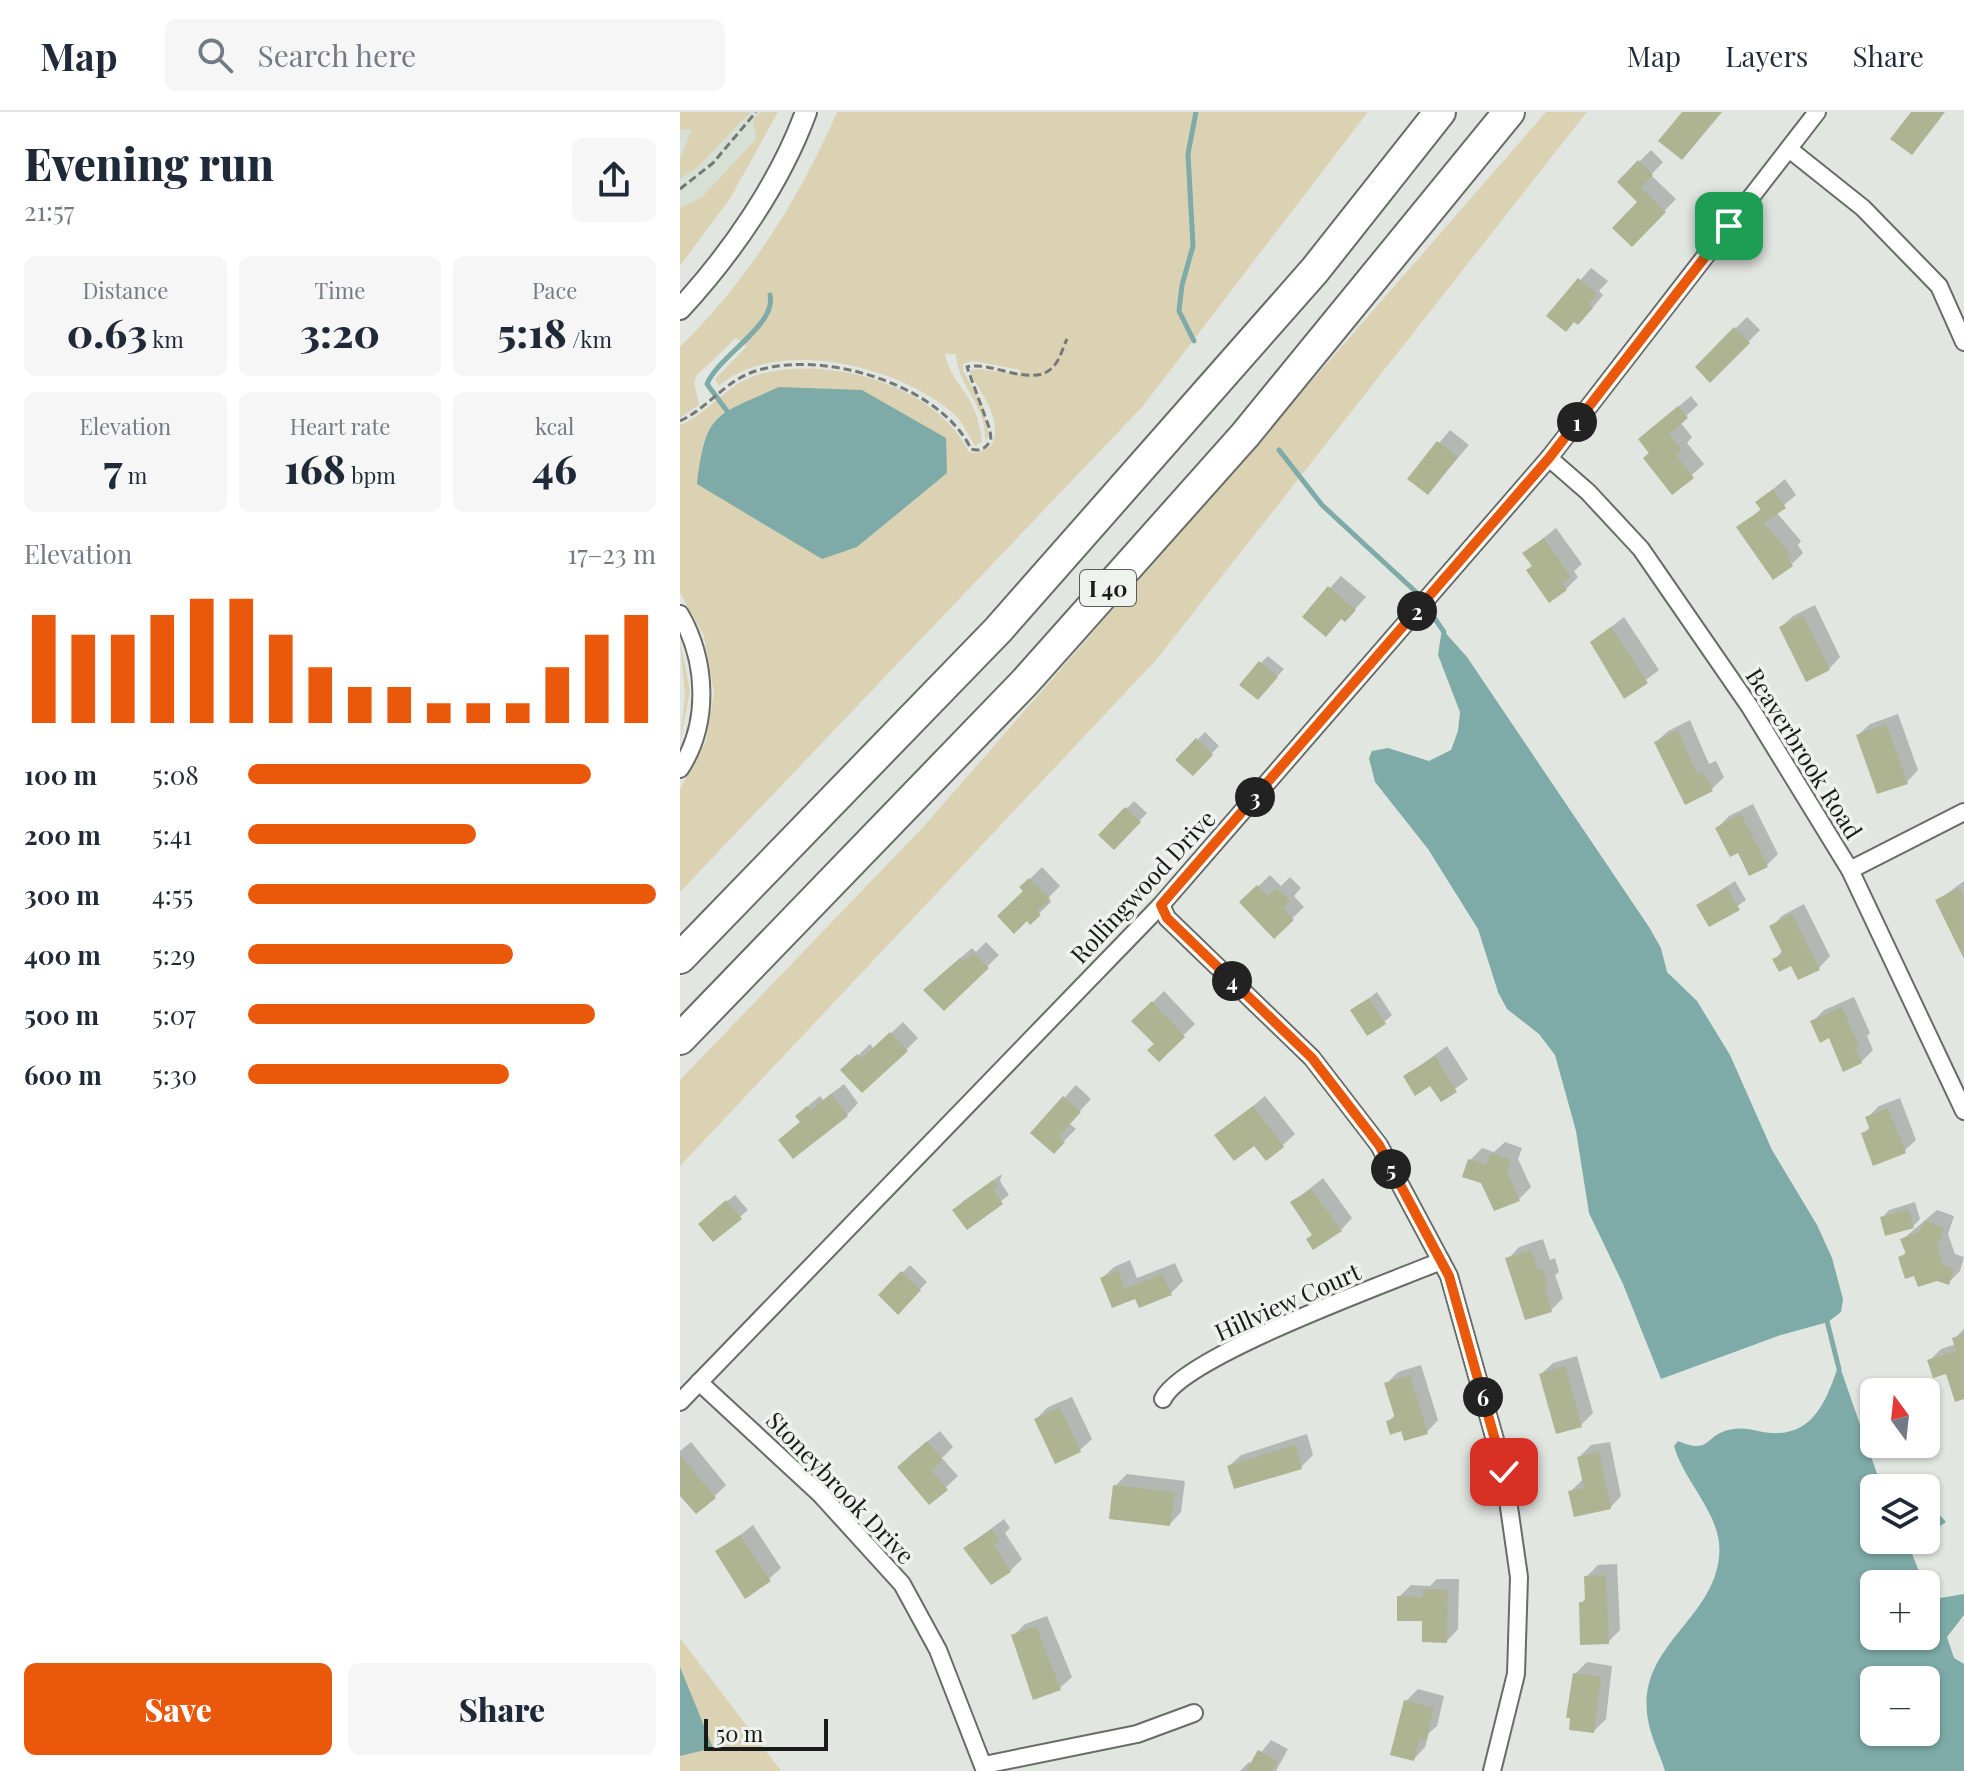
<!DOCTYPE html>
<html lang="en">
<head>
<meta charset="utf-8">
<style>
  body { margin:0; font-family:"Playfair Display",serif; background:#f6f6f7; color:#1f2937; height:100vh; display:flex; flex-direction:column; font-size:30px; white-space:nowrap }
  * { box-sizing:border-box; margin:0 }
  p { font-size:26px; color:#747a83 }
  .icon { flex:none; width:44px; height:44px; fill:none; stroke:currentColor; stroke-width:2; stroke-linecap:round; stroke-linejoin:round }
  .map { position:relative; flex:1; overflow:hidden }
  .side { display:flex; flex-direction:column; background:#fff; width:680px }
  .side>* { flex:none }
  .needle { width:52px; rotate:345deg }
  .controls { position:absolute; left:1180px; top:1266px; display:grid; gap:16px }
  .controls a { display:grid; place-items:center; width:80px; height:80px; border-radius:12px; background:#fff; box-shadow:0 2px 6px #0004; font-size:40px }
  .scale { position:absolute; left:24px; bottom:20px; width:124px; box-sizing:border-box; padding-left:8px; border:4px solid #191b19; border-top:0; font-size:22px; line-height:28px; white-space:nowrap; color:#191b19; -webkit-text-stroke:6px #eff3ee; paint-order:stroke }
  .pin { position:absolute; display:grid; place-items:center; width:68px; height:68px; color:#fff; margin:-34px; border-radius:16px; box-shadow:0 4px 12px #0006 }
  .km { position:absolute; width:40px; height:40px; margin:-20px; border-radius:50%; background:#222; color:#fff; font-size:22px; line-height:40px; text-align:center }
  .round { display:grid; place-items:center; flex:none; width:84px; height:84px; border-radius:12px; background:#f6f6f7 }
  .summary { display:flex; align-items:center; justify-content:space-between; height:136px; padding:0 24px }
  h1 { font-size:44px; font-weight:800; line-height:60px }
  .figures { display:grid; grid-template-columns:repeat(3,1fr); gap:12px; height:136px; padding:8px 24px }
  .figures div { display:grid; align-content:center; border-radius:12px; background:#f6f6f7; text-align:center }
  .figures b { font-size:40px; font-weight:800 }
  .figures small { font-size:22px; font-weight:400 }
  .figures p { font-size:22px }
  .chart { height:224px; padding:16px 24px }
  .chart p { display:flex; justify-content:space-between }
  .chart svg { width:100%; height:144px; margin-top:8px; stroke:#ea580c; stroke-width:6 }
  .action { display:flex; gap:16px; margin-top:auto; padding:16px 24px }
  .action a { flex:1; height:92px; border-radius:12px; background:#ea580c; color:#fff; font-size:32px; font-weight:800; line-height:92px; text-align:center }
  .action a+a { background:#f6f6f7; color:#1f2937 }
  ul { padding:0 24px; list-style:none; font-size:26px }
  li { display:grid; grid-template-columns:128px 96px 1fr; align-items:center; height:60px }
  li i { height:20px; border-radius:10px; background:#ea580c }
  header { display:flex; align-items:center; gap:48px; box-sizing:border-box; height:112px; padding:0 40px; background:#fff; border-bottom:2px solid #e0e1e3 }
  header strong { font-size:38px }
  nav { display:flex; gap:44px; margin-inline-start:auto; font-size:28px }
  .search { width:560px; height:72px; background:#f6f6f7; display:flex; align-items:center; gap:20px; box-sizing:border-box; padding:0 28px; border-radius:12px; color:#747a83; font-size:30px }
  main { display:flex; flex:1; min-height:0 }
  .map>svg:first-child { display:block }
</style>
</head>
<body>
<header>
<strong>Map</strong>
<div class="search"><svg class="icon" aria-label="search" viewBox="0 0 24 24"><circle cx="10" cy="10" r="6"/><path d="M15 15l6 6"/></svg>Search here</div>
<nav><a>Map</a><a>Layers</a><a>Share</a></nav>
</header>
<main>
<section class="side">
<div class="summary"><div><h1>Evening run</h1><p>21:57</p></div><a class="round"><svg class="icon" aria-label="share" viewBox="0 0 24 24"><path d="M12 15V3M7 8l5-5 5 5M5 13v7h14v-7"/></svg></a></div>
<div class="figures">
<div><p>Distance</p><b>0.63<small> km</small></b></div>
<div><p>Time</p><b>3:20</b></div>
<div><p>Pace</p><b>5:18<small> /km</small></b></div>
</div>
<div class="figures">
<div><p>Elevation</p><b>7<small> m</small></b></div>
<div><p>Heart rate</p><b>168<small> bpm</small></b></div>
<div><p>kcal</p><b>46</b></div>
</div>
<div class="chart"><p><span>Elevation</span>17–23 m</p>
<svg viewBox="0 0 160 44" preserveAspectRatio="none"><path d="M5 44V11M15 44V17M25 44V17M35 44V11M45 44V6M55 44V6M65 44V17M75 44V27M85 44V33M95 44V33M105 44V38M115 44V38M125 44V38M135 44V27M145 44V17M155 44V11"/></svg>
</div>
<ul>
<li><b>100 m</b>5:08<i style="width:84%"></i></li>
<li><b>200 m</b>5:41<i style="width:56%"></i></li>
<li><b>300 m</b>4:55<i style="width:100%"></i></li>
<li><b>400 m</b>5:29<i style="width:65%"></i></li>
<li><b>500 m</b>5:07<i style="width:85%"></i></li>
<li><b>600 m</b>5:30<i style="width:64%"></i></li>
</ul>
<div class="action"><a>Save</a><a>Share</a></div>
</section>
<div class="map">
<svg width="1284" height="1659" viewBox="0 0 1284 1659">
  <rect width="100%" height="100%" fill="#e2e6e1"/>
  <!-- built -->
  <polygon fill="#d6e0d4" points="0,0 86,0 76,27 25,95 0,96"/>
  <!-- green -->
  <g fill="#dbd2b4">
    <polygon points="0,0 70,0 20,53 0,67 0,47 12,18 0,17"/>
    <polygon points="82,0 98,0 51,85 0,154 0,96 21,86 76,27 73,7"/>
    <path d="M157,0H688L463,294L0,780V677L26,629L34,581L24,524L0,481V313C29,301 47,272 77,263C147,242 256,272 289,340L297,341L311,334C325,309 300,281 289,259L297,257L340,262V258L293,249L283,252V259L303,293L309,324L305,328C307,293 277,274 276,242H265C268,260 280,272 289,287C297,300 300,315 302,330L295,334C289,324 283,311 275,303C223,255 97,223 39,274L35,267L67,234L56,226L17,263L14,270L19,293L0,306V235C67,169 120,86 157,0Z"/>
    <polygon points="866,0 907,0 476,548 0,1054 0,968 245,713"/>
    <polygon points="0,528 10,579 0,630 5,584"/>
    <polygon points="0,1526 101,1659 0,1659"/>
  </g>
  <!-- water -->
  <g fill="#7eaba7" fill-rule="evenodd">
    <path d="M99,275L182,278L266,326L267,361L177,435L142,447L17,372C26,298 36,304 99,275Z"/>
    <polygon points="762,517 787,545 969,815 981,836 987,860 1017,889 1050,943 1092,1038 1137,1113 1152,1146 1163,1187 1161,1200 1148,1210 1101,1223 981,1267 943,1172 909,1101 896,1019 875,943 859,922 827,897 818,880 798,817 748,737 695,670 689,646 692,639 708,636 749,649 771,638 778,619 780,600 758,543"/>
    <path d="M1159,1252L1202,1376H1194V1428H1239L1229,1434L1244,1472H1194V1524H1246V1477L1260,1486L1284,1482V1503L1267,1525L1274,1546L1284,1552V1659H985C980,1642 971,1626 968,1608C955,1535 1033,1509 1039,1445C1044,1404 1004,1371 994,1334L998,1329C1033,1344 1023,1321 1054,1317C1067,1315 1078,1320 1091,1321C1135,1324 1147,1286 1159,1252ZM1246,1568V1620H1194V1568Z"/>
    <polygon points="1257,1400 1266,1410 1246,1424 1246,1402"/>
    <polygon points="0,1555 33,1636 0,1644"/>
  </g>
  <!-- shadow -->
  <g fill="#0003">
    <polygon points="971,38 983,50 971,63 996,87 952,132 960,90 939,70"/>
    <polygon points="911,156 928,169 919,179 923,183 910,199 869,204"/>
    <polygon points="1067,205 1080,218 1030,268 1017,255"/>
    <polygon points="1011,284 1018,293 1000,310 1012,325 1007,331 1024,352 993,380 960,327"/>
    <polygon points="770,318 789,333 748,381 730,366"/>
    <polygon points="1105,367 1116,383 1096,400 1121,429 1118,433 1123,441 1112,452 1059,416 1082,396 1078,390"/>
    <polygon points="876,416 902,452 894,459 898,465 886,477 845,441"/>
    <polygon points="661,464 686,485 665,508 650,476"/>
    <polygon points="1135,493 1160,545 1149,557 1101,515 1113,504"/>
    <polygon points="944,505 979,558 945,584 912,530"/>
    <polygon points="588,544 604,557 585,578 581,551"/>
    <polygon points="1218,602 1238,658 1227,670 1178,623 1190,612"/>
    <polygon points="1010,608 1029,652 1036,649 1044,665 1032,677 1006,690 976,630 988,619"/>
    <polygon points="525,620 539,634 513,661 498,648"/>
    <polygon points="454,689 467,701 434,736 421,723"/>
    <polygon points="1073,692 1098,742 1087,753 1058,738 1037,716 1049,704"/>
    <polygon points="362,755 380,774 368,786 371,790 350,810 342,775"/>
    <polygon points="590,763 601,774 610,765 621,776 614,784 624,795 594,824 562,790"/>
    <polygon points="1055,769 1066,788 1030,813 1018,793"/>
    <polygon points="1284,769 1284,843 1258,788"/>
    <polygon points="1124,792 1150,844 1139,856 1095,847 1103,838 1091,815 1103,803"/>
    <polygon points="306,830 319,843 264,897 257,866 292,836 296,840"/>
    <polygon points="484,879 515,912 479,947 476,932 454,909"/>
    <polygon points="697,880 712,903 704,910 673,899"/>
    <polygon points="1174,885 1190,921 1187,924 1193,938 1181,950 1133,909 1144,898"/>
    <polygon points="223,910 238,926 226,938 163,958 190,932 194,937"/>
    <polygon points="767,934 788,967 761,988 751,971 725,965"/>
    <polygon points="164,972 178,991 167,1003 101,1028 122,1009 118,1004 130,992 140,984 143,988"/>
    <polygon points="396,973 411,987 389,1011 396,1017 374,1039 353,1021"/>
    <polygon points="585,984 615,1022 603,1033 586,1046 575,1031 537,1024"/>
    <polygon points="1220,986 1236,1028 1224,1039 1183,1022 1191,1014 1187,1006 1199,994"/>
    <polygon points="825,1030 842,1036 838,1047 851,1075 839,1087 815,1097 790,1048 802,1036 814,1040"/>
    <polygon points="322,1062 320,1069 329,1083 288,1115 282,1090"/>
    <polygon points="643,1066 672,1106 661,1118 634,1122 613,1090"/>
    <polygon points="55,1083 68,1098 60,1105 28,1105"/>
    <polygon points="1235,1090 1240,1107 1233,1114 1202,1106 1209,1098"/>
    <polygon points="1257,1098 1274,1104 1268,1122 1275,1142 1284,1145 1280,1159 1268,1171 1235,1162 1220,1146 1227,1139 1223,1127"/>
    <polygon points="863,1127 870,1148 875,1146 879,1160 875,1163 883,1186 871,1198 828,1147 839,1135"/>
    <polygon points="450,1148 457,1166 495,1151 503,1169 491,1181 456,1184 422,1166 434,1155"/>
    <polygon points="230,1153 247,1170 218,1200 200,1183"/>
    <polygon points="1284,1217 1284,1285 1267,1259 1249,1249 1261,1237 1276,1232 1274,1227"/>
    <polygon points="897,1244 913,1301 901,1313 861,1262 873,1251"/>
    <polygon points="741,1253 758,1308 747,1320 722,1317 708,1310 716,1302 707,1271 718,1260"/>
    <polygon points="392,1285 412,1327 400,1338 356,1307 368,1295"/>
    <polygon points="260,1319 273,1335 262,1346 278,1364 249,1391 231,1343"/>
    <polygon points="627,1322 633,1343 621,1355 549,1354 561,1343"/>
    <polygon points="11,1330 46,1373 34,1385 0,1378 0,1339"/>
    <polygon points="930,1330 941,1384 930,1396 890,1380 902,1368 899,1345 911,1333"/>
    <polygon points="447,1362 505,1369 501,1400 490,1412 435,1374"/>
    <polygon points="324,1407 330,1416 325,1421 342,1447 330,1459 285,1436"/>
    <polygon points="73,1413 101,1456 89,1467 38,1440"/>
    <polygon points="937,1452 940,1518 928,1530 901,1491 907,1485 906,1465 918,1453"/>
    <polygon points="757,1467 779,1467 778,1517 767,1529 719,1485 731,1473 750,1474"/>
    <polygon points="367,1504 392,1565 380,1576 333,1524 345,1512"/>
    <polygon points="907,1550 932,1554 926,1607 914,1619 895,1562"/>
    <polygon points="738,1577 764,1584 757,1614 749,1621 745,1635 734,1647 726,1589"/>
    <polygon points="591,1628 608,1637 596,1659 560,1659 569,1650 572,1652"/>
  </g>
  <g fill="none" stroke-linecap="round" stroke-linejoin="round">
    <!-- stream -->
    <g stroke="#7eaba7" stroke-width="5">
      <polyline points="514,229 499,199 502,173 513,134 508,42 516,0"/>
      <path d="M47,299L27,272C39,243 97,213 90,183"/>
      <polyline points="599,338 642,393 736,480"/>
      <polyline points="751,501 764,520"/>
      <polyline points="1146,1205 1159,1257"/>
    </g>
  </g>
  <!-- building -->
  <g fill="#aeb491">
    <polygon points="1002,0 1042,0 1002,48 978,29"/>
    <polygon points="1231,0 1265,0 1232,43 1210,27"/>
    <polygon points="958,48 973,63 961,76 986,100 952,135 932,116 957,90 937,70"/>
    <polygon points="898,166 917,182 909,192 913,196 898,213 894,210 886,220 866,204"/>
    <polygon points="1054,215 1070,231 1030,271 1015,255"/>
    <polygon points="998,294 1008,306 989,322 1002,338 996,343 1014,366 992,383 963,346 969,341 958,327"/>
    <polygon points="757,329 778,345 748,383 727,367"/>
    <polygon points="1093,377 1106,396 1084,411 1111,442 1107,445 1113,454 1093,468 1056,415 1081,398 1075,390"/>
    <polygon points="864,426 891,465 882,471 887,478 869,491 846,458 852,454 842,441"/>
    <polygon points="648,474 676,498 665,510 661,507 646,525 622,505"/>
    <polygon points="1123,503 1150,558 1126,570 1099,515"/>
    <polygon points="931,515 968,571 944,587 910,530"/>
    <polygon points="579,549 598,565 578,588 559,573"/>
    <polygon points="1206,612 1228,672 1197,682 1176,623"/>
    <polygon points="998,618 1017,662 1023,659 1033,679 1005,693 974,630"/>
    <polygon points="516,626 533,643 513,664 495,648"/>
    <polygon points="445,695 461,710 434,738 418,723"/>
    <polygon points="1061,702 1088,755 1069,764 1058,741 1050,745 1035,716"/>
    <polygon points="349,766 370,787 357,799 361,803 350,813 347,809 334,822 317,804 343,779 339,775"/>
    <polygon points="577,773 588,784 597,776 610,789 603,796 614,808 594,827 559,790"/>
    <polygon points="1047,775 1060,798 1029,815 1016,793"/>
    <polygon points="1279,776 1284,787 1284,847 1255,788"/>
    <polygon points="1112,802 1140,858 1118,868 1111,854 1099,860 1092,847 1103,842 1089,814"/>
    <polygon points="293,841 309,856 264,899 243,878 280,846 283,850"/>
    <polygon points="689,886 706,912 687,924 670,898"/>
    <polygon points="472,889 505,925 479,950 467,938 474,932 451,909"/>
    <polygon points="1162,895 1179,934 1175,936 1182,951 1163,960 1149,926 1140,931 1130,909"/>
    <polygon points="210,920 228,939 182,981 160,958 177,942 181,947"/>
    <polygon points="755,944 777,980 761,990 750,974 735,984 723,964"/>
    <polygon points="151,982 168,1004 113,1047 98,1028 120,1010 115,1004 127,994 131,998"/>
    <polygon points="383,984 401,1000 379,1024 385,1030 374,1042 350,1021"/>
    <polygon points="573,994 604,1035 586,1049 574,1034 554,1049 534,1023"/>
    <polygon points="1208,996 1226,1041 1193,1054 1181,1021 1190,1018 1185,1005"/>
    <polygon points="811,1041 831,1048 827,1060 840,1089 814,1099 801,1071 782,1065 788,1047 807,1053"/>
    <polygon points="313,1068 318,1074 313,1077 323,1092 287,1118 272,1098"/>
    <polygon points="631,1077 662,1119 633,1138 626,1127 632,1123 610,1090"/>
    <polygon points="46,1088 62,1107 33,1130 18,1112"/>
    <polygon points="1228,1097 1234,1116 1205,1124 1200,1105"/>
    <polygon points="1244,1109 1264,1116 1257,1135 1263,1153 1274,1157 1269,1173 1257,1169 1238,1175 1234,1164 1225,1167 1218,1145 1226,1142 1220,1127 1239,1120"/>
    <polygon points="851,1138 858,1158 863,1157 868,1173 864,1175 872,1200 845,1208 825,1146"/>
    <polygon points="438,1158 445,1177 483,1162 492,1183 459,1196 455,1187 432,1196 420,1166"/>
    <polygon points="221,1159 241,1178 218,1203 198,1183"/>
    <polygon points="1284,1222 1284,1287 1275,1290 1266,1262 1253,1266 1247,1248 1276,1239 1272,1226"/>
    <polygon points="885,1254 902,1315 876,1322 859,1262"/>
    <polygon points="730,1263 748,1322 724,1329 721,1319 710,1323 706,1309 715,1306 704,1271"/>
    <polygon points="380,1295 401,1340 375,1352 354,1307"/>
    <polygon points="247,1329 263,1348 251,1358 268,1378 249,1393 217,1355"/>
    <polygon points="615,1333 622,1357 554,1377 547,1354"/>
    <polygon points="919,1340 931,1397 894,1405 888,1379 904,1376 897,1345"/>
    <polygon points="0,1343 36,1386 16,1402 0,1384"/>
    <polygon points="433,1373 495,1380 490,1414 429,1407"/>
    <polygon points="312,1417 320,1430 314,1433 331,1460 311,1473 283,1436"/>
    <polygon points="60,1423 91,1469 65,1487 35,1439"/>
    <polygon points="926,1463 929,1532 900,1533 899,1490 905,1490 904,1464"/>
    <polygon points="743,1477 768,1478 767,1531 742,1530 742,1509 717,1509 717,1484 743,1485"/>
    <polygon points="356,1514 381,1578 353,1588 331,1523"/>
    <polygon points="893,1561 921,1565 914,1621 889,1618 890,1606 886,1606"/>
    <polygon points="724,1588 754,1596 746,1628 740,1626 734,1649 710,1643"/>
    <polygon points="578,1638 598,1649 592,1659 566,1659"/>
  </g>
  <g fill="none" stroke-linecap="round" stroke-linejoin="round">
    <!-- minor casing -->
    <g stroke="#686c67" stroke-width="20">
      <g id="minor">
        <polyline points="1109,37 1183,96 1259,174 1284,230"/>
        <polyline points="869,346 908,380 961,437 1070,595 1170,758 1284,999"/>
        <path d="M0,502C27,549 30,611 0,657"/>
        <polyline points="1170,758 1284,700"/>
        <polyline points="481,793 487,806 632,946 699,1033 769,1164 824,1360 839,1465 836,1562 812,1659"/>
        <polyline points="19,1270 141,1383 222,1472 258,1538 305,1659"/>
        <path d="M483,1287C504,1244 708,1171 761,1149"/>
        <polyline points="0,1290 481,793 869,346 1137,0"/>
        <polyline points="304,1653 457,1622 514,1601"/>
      </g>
    </g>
    <!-- tertiary casing -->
    <g stroke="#686c67" stroke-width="24">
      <path id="tertiary" d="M0,197C51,142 100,71 126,0"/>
    </g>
    <!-- motorway casing -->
    <g stroke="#686c67" stroke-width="34">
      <g id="motorway">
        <polyline points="0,846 318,518 635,158 760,0"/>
        <polyline points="0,927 345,570 565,323 829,0"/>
      </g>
    </g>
    <!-- path -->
    <g stroke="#757874" stroke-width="3" stroke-dasharray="8 4" stroke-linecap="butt">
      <polyline points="0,77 33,51 76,0"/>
      <path d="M0,309C26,297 43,272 70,261C136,235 260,271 291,337C301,340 306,336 311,328L310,318L287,255C310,248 353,277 373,255C380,248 383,235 387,227"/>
    </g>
    <!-- minor -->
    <use href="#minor" stroke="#fff" stroke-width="16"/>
    <!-- tertiary -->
    <use href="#tertiary" stroke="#fff" stroke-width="20"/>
    <!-- motorway -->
    <use href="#motorway" stroke="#fff" stroke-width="30"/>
  </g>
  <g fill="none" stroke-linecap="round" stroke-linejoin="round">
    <!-- route casing -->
    <g stroke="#fff" stroke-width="16">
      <polyline id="route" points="824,1360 769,1164 699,1033 632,946 487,806 481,793 869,346 1049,114"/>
    </g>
    <!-- route -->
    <use href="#route" stroke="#ea580c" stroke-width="10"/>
  </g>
  <g text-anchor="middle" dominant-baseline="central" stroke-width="7" stroke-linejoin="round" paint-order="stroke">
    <!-- shield labels -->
    <rect fill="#eff3ee" stroke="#595c59" stroke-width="2" x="400" y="458" width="56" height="36" rx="6"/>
    <g font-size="22" font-weight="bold" fill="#191b19">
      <text x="428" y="476">I 40</text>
    </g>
    <!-- street labels -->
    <g font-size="24" fill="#191b19" stroke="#eff3ee">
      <text transform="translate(1125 641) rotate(58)">Beaverbrook Road</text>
      <text transform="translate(462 774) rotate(-47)">Rollingwood Drive</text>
      <text transform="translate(607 1189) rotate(-24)">Hillview Court</text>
      <text transform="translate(161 1375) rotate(46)">Stoneybrook Drive</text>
    </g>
  </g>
</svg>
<div class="controls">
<a><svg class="needle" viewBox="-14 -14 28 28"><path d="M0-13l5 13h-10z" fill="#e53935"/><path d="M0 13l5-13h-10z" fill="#747a83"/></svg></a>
<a><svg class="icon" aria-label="layers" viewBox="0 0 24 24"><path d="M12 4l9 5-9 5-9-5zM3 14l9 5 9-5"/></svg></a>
<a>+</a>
<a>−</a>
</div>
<div class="scale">50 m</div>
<div class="pin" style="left:1049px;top:114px;background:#1e9e55"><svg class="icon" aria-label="arrive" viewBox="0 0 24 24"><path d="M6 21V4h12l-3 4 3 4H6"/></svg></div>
<div class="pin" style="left:824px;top:1360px;background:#d93025"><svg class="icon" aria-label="check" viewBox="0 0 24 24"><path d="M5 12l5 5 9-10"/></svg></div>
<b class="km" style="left:897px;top:310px">1</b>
<b class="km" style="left:737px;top:499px">2</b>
<b class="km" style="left:575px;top:685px">3</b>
<b class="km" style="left:552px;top:869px">4</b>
<b class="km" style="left:711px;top:1057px">5</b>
<b class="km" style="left:803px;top:1285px">6</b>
</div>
</main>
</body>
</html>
